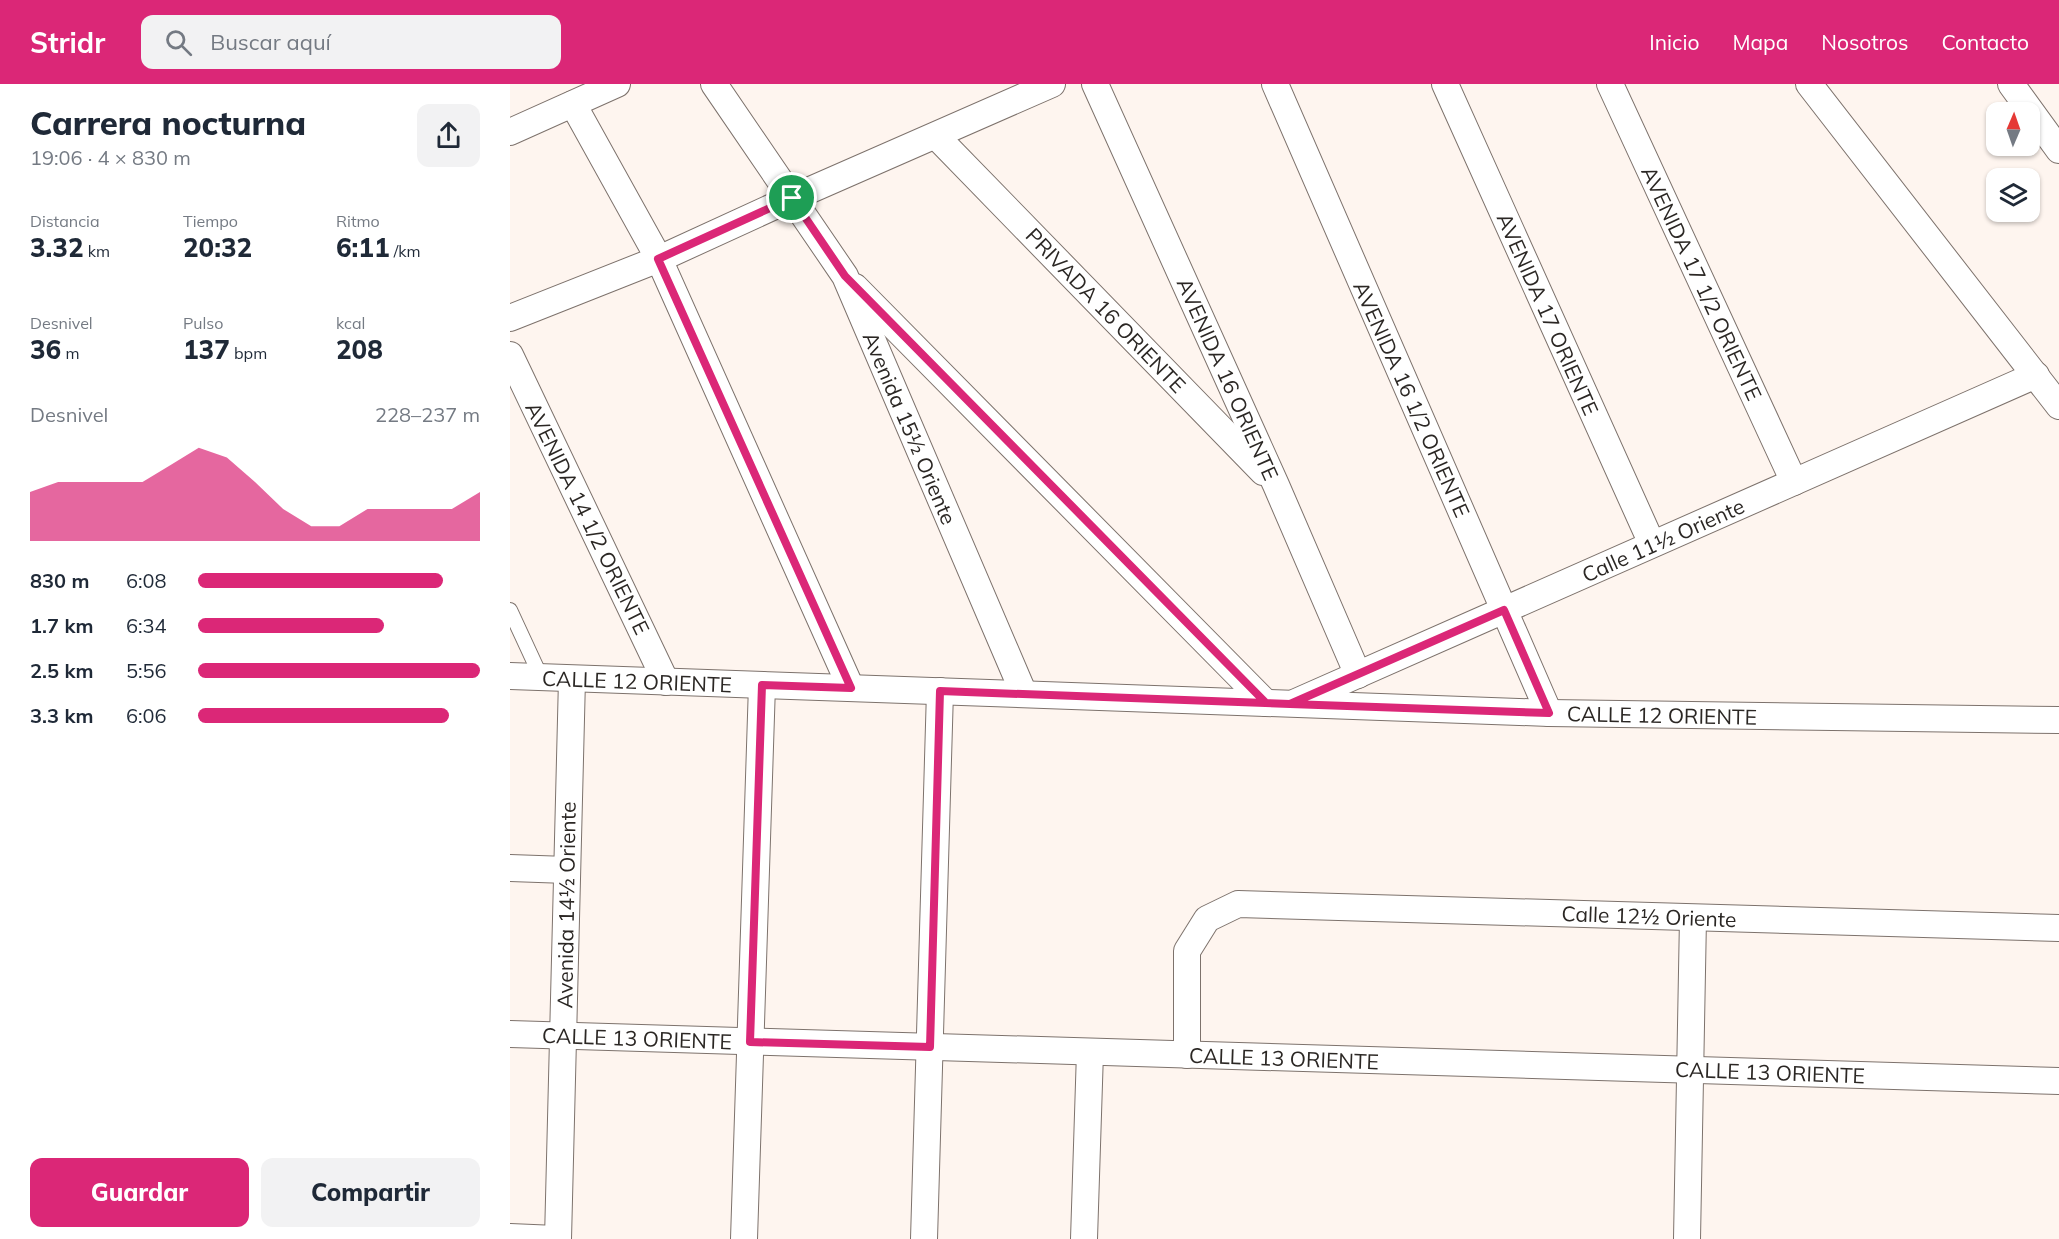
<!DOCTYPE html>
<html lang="es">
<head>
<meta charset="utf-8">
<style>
  body { margin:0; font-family:Mulish,sans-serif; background:#f2f2f3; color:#1f2937; height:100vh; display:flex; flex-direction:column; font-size:22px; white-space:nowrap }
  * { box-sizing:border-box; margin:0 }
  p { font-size:20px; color:#747a83 }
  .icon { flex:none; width:33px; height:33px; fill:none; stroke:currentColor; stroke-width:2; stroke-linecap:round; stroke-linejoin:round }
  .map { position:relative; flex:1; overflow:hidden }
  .panel { display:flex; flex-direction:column; background:#fff; width:510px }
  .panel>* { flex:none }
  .needle { width:39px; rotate:2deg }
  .fabs { position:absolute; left:1476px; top:18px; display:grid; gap:12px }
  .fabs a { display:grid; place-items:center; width:54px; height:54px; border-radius:12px; background:#fff; box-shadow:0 2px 4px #0004; font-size:30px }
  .pin { position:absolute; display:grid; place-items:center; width:51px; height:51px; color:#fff; margin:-26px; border:3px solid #fff; border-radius:50%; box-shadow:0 2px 6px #0007 }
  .round { display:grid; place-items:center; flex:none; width:63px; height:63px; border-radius:12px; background:#f2f2f3 }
  .overview { display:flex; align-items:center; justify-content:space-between; height:102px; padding:0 30px }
  h1 { font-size:33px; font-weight:800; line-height:45px }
  .metrics { display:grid; grid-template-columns:repeat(3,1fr); gap:9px; height:102px; padding:6px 30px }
  .metrics div { display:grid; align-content:center }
  .metrics b { font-size:26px; font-weight:800 }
  .metrics small { font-size:16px; font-weight:400 }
  .metrics p { font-size:16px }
  .chart { height:168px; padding:12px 30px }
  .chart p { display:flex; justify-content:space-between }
  .chart svg { width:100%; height:108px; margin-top:6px; fill:#db2777; opacity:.7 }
  .primary-button { display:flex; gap:12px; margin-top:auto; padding:12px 30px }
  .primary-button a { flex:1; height:69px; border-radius:12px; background:#db2777; color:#fff; font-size:24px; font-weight:800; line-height:69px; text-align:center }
  .primary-button a+a { background:#f2f2f3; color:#1f2937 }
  ul { padding:0 30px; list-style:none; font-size:20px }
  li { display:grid; grid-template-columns:96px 72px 1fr; align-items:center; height:45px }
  li i { height:15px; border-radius:8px; background:#db2777 }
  header { display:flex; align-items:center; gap:36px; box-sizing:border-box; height:84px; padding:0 30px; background:#db2777; color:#fff }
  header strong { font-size:28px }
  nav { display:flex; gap:33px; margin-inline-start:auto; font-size:21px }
  .search { width:420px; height:54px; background:#f2f2f3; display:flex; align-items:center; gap:15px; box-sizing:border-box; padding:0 21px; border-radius:12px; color:#747a83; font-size:22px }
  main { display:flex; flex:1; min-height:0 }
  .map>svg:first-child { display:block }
</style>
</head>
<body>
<header>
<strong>Stridr</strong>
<div class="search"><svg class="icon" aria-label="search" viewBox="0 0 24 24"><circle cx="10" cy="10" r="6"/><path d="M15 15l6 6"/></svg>Buscar aquí</div>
<nav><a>Inicio</a><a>Mapa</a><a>Nosotros</a><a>Contacto</a></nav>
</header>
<main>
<section class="panel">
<div class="overview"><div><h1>Carrera nocturna</h1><p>19:06 · 4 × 830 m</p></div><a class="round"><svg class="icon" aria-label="share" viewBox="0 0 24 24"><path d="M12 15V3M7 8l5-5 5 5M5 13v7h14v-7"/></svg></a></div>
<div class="metrics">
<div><p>Distancia</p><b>3.32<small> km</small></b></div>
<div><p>Tiempo</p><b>20:32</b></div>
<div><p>Ritmo</p><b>6:11<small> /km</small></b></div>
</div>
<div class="metrics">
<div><p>Desnivel</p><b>36<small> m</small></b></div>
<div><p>Pulso</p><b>137<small> bpm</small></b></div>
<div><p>kcal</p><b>208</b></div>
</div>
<div class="chart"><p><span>Desnivel</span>228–237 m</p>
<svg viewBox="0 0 160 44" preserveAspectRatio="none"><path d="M0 44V24L10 20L20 20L30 20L40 20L50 13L60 6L70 10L80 20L90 31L100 38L110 38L120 31L130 31L140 31L150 31L160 24V44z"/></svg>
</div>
<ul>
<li><b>830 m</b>6:08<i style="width:87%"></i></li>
<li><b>1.7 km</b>6:34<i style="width:66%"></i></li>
<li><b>2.5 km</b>5:56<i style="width:100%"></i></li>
<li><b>3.3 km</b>6:06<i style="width:89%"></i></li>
</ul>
<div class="primary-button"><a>Guardar</a><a>Compartir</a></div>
</section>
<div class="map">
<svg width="1549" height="1155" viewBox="0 0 1549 1155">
  <rect width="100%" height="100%" fill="#fef5ef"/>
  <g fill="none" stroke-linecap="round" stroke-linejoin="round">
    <!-- service casing -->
    <g stroke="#7d726c" stroke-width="16">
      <polyline id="service" points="0,526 31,593"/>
    </g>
    <!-- minor casing -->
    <g stroke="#7d726c" stroke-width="28">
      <g id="minor">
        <polyline points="204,0 335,192 514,610"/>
        <polyline points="585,0 766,401 848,591"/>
        <polyline points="765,0 1039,629"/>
        <polyline points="935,0 1142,460"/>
        <polyline points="1100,0 1284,398"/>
        <polyline points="1299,0 1549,322"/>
        <polyline points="1501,0 1549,66"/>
        <polyline points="63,20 149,175 341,604"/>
        <polyline points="0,48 107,0"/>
        <polyline points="426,52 753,388"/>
        <polyline points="345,203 756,619"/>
        <polyline points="0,234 149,175 282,114 542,0"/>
        <polyline points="0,271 156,598"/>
        <polyline points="0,592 1039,629 1549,636"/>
        <polyline points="786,618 1526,291"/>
        <polyline points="0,784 57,786"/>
        <polyline points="0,950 1549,997"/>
        <polyline points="677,971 677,867 697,835 728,820 1549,844"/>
        <polyline points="0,1153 46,1155"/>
        <polyline points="48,1155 62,595"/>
        <polyline points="234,1155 252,601"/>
        <polyline points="414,1155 430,607"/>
        <polyline points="574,1155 580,968"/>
        <polyline points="1177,1155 1183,834"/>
      </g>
    </g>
    <!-- service -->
    <use href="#service" stroke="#fff" stroke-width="14"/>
    <!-- minor -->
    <use href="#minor" stroke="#fff" stroke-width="26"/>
  </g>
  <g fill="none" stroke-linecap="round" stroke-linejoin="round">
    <!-- route casing -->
    <g stroke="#fff" stroke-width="12">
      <polyline id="route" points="282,114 148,175 341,604 252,601 240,958 420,963 430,607 780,620 994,526 1039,629 780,620 756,619 335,192 282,114"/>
    </g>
    <!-- route -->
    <use href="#route" stroke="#db2777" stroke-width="8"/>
  </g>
  <g text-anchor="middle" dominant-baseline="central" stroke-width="4.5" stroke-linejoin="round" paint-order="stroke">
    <!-- street labels -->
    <g font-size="21" fill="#2b2724" stroke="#fff">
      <text transform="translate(1192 199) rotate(65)">AVENIDA 17 1/2 ORIENTE</text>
      <text transform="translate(596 226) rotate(46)">PRIVADA 16 ORIENTE</text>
      <text transform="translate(1038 230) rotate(66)">AVENIDA 17 ORIENTE</text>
      <text transform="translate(718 295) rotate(66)">AVENIDA 16 ORIENTE</text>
      <text transform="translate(902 315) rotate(66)">AVENIDA 16 1/2 ORIENTE</text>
      <text transform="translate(400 344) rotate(67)">Avenida 15½ Oriente</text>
      <text transform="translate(78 434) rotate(64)">AVENIDA 14 1/2 ORIENTE</text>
      <text transform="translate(1153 456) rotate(-24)">Calle 11½ Oriente</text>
      <text transform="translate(127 597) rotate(2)">CALLE 12 ORIENTE</text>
      <text transform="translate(1152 631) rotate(1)">CALLE 12 ORIENTE</text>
      <text transform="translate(56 821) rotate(-89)">Avenida 14½ Oriente</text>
      <text transform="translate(1139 832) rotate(2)">Calle 12½ Oriente</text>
      <text transform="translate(127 954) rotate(2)">CALLE 13 ORIENTE</text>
      <text transform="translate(774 974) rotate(2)">CALLE 13 ORIENTE</text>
      <text transform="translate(1260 988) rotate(2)">CALLE 13 ORIENTE</text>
    </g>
  </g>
</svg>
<div class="fabs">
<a><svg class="needle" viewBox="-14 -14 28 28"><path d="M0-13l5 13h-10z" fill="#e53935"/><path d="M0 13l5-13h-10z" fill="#747a83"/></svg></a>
<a><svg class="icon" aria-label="layers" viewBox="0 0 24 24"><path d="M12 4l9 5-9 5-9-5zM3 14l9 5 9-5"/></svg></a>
</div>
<div class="pin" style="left:282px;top:114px;background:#1e9e55"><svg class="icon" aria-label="arrive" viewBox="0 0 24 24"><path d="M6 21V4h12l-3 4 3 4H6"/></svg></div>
</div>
</main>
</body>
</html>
